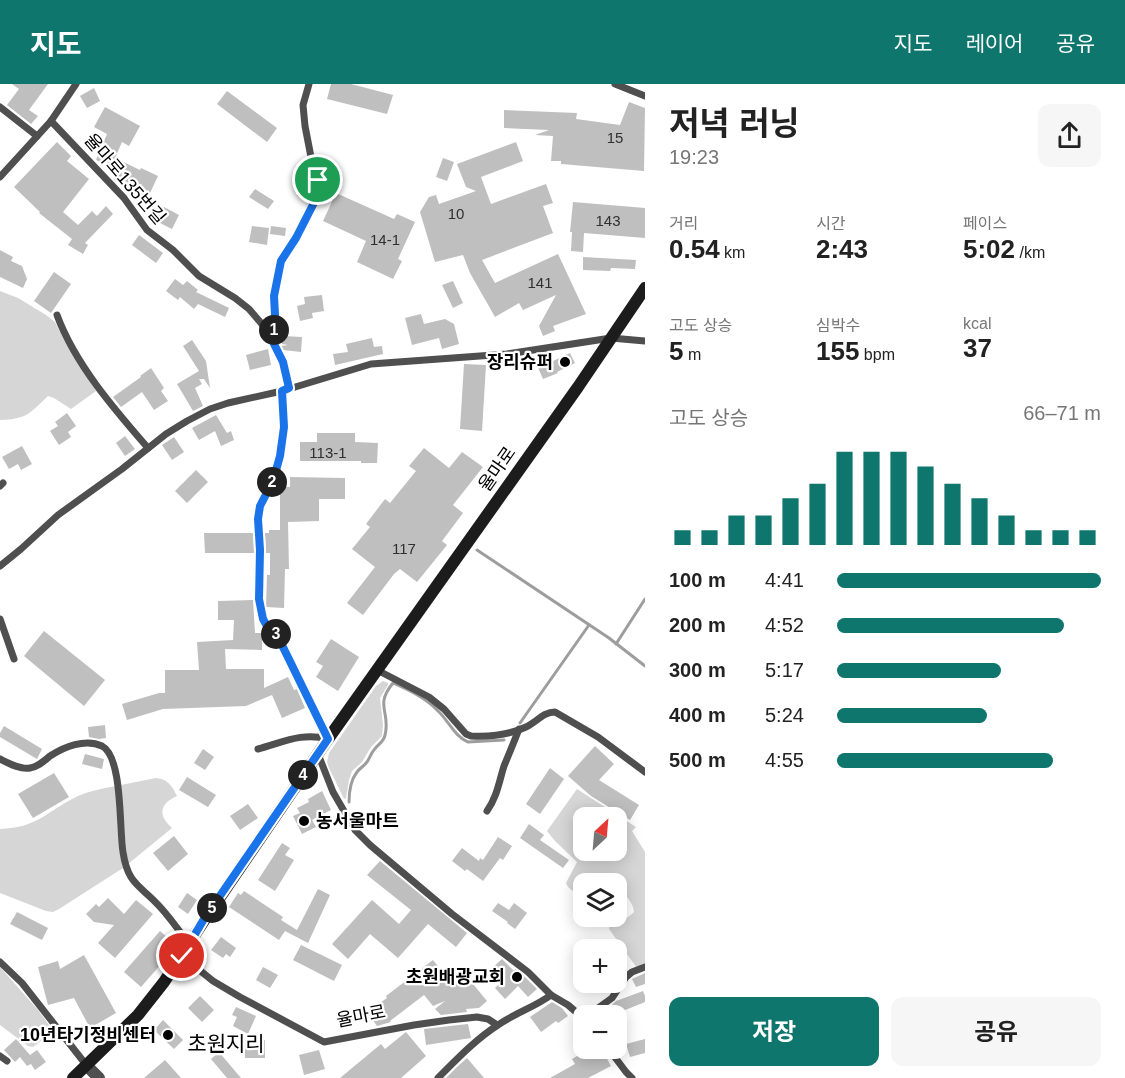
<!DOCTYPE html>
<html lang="ko">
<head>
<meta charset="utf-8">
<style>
  body { margin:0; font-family:Arial,"Noto Sans KR",sans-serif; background:#f6f6f6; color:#222; height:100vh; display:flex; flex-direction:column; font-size:22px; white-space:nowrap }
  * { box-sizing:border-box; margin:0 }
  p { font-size:20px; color:#767676 }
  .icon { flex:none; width:33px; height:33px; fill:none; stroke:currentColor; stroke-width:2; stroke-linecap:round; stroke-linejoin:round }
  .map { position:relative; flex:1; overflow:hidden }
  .details { display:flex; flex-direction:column; background:#fff; width:480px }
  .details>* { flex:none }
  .needle { width:39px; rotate:26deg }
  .buttons { position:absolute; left:573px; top:723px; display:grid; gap:12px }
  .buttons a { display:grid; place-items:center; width:54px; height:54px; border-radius:12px; background:#fff; box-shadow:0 3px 15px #0003; font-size:30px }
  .pin { position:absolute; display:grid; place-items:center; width:51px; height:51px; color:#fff; margin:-26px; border:3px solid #fff; border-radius:50%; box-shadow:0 2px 6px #0007 }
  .km { position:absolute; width:30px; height:30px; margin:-15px; border-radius:50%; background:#222; color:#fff; font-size:16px; line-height:30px; text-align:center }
  .round { display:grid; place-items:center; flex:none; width:63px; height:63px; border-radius:12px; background:#f6f6f6 }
  .headline { display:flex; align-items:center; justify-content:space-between; height:102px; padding:0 24px }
  h1 { font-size:33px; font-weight:700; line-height:45px }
  .stats { display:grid; grid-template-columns:repeat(3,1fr); gap:9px; height:102px; padding:6px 24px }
  .stats div { display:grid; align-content:center }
  .stats b { font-size:26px; font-weight:700 }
  .stats small { font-size:16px; font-weight:400 }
  .stats p { font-size:16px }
  .chart { height:168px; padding:12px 24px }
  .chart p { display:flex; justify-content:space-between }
  .chart svg { width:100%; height:108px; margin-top:6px; stroke:#0f766e; stroke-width:6 }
  .button { display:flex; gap:12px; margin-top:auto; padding:12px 24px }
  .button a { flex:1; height:69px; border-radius:12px; background:#0f766e; color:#fff; font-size:24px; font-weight:700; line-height:69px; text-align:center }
  .button a+a { background:#f6f6f6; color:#222 }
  ul { padding:0 24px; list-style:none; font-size:20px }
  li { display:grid; grid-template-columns:96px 72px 1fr; align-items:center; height:45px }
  li i { height:15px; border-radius:8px; background:#0f766e }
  header { display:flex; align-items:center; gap:36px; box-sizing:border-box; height:84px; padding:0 30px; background:#0f766e; color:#fff }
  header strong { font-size:28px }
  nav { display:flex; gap:33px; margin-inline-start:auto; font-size:21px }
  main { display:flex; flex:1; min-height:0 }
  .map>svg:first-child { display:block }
</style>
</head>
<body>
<header>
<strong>지도</strong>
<nav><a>지도</a><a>레이어</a><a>공유</a></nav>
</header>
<main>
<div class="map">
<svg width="645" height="994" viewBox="0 0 645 994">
  <rect width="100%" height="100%" fill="#fff"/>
  <!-- green -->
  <g fill="#d6d6d6" fill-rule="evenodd">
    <path d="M0,207L18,214L46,231L55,238L65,258L96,307L71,325L54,314L48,312C29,330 27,335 0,336Z"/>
    <polygon points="383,597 388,599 388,601 380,614 383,641 382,652 371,663 362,678 352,687 349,696 346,714 344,715 329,684 327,678 329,669 376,602"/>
    <path d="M156,694C168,695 172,702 177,712C159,720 158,731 172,744L128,780L125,754L121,701Z"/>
    <path d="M116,702L118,754L123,784L59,825L53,828L46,827L0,809V745C38,744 48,726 78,712C90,707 103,704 116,702Z"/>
    <path d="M577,705L636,743L632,747L645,768V880L637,884L609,845L611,838C621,833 624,838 634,828C633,818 626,810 617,806L616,800H584L583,816L568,803L566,799L577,778L555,757L547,747ZM584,734H616V766H584Z"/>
    <polygon points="0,883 38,926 52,945 50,950 33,963 28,962 0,941"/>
  </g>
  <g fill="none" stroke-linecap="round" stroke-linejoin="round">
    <!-- stream -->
    <g stroke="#9d9d9d" stroke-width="3">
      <polyline points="477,466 609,554 645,582"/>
      <polyline points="616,560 645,515"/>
      <polyline points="520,639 589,541"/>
      <path d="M349,718C349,707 350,697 357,688C360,684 364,682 367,678C370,674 371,669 374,666C378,660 384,658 385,651C391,628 374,622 393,599C409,606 426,614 438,627C448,636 455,653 468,658L504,656"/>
    </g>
  </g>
  <!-- building -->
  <g fill="#bfbfbf">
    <polygon points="12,0 48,0 29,26 38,32 31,40 7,21 19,5"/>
    <polygon points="331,0 351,0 393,11 387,30 327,15"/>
    <polygon points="94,4 100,17 87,24 80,12"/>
    <polygon points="227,7 277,44 267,58 217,20"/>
    <polygon points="629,18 645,24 644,87 561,80 561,77 551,77 553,52 535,51 549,46 504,44 504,26 577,29 576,35 620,41"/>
    <polygon points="105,23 140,42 129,62 122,58 115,74 140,86 141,84 158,92 150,109 124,97 123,100 114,96 117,91 111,88 113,84 96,76 107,50 94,43"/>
    <polygon points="57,58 71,72 67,77 89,95 63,128 78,141 92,127 97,132 106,122 113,130 85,159 88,161 83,170 68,161 72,155 39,129 40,128 14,103"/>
    <polygon points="516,58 523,77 481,93 491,120 546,100 553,119 543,122 553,149 482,176 495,199 558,170 586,230 553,242 555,247 543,252 539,242 556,211 523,226 519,219 495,233 470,189 463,171 435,178 420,128 429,113 436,111 439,120 476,107 466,103 457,80"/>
    <polygon points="443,74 454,78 447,97 436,93"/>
    <polygon points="255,105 274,117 268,125 249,113"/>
    <polygon points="336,109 394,135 397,130 415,138 398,175 402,177 393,195 357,178 366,157 323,137"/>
    <polygon points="573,118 645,124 645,154 584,149 583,168 571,167 572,148 570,148"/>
    <polygon points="164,123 179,131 172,145 156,137"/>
    <polygon points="252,142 269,144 267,161 249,158"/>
    <polygon points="271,142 286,144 285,152 270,150"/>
    <polygon points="139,151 163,169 156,179 132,161"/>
    <polygon points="0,166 13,173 11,177 22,182 27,195 23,204 0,193"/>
    <polygon points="583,173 636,176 635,185 611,184 610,187 583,186"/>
    <polygon points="54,188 71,200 51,229 34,217"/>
    <polygon points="175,195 183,201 187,197 198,206 196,208 229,224 225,233 198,220 194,225 180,213 178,216 166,207"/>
    <polygon points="453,197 463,219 453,224 442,201"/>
    <polygon points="322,211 324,227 312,229 313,234 300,237 297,222 305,220 304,213"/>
    <polygon points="421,230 424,240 445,235 454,240 459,260 442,265 439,254 412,261 405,234"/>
    <polygon points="283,252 302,253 301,268 283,266 281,262 288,261 282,260"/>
    <polygon points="372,254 374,263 382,262 383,270 335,281 333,270 348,268 346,260"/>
    <polygon points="192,256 206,277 210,304 204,295 199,295 202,300 195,304 203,322 193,327 177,300 199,287 183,262"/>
    <polygon points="268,265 271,281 250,286 246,271"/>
    <polygon points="570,269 575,279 557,288 558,289 543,295 536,279 552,273 553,277"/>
    <polygon points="464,280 486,281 482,347 460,345"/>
    <polygon points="151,284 164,304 161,307 168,317 154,326 142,308 121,323 113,313 141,293 140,292"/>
    <polygon points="67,329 76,342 68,348 71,353 59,361 50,347 58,342 55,338"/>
    <polygon points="216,331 227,349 231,347 234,356 221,362 215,347 199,356 192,344"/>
    <polygon points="317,349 355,349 355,358 378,359 377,379 361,379 361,377 300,377 300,358 317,358"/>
    <polygon points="125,352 135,365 125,372 116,359"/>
    <polygon points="174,353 184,368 172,376 162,361"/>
    <polygon points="22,362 32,380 21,386 18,380 9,385 2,373"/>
    <polygon points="424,364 449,384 462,368 483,383 453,421 463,429 442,457 447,461 417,498 400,485 394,490 363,531 347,519 375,483 352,465 370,443 366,440 385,415 390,419 416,387 409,382"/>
    <polygon points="196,386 208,398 187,419 175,407"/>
    <polygon points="290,393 345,394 345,415 319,415 319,437 288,438 289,485 285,485 284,524 266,523 267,491 270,491 270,469 266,469 265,449 269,449 269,446 280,446 280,403 290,403"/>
    <polygon points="204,449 253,449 254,469 205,469"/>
    <polygon points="253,516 255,549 262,549 262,566 225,565 226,585 264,585 264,604 288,593 294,606 297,605 305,624 282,634 272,611 246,622 163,625 127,636 122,620 159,609 165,609 165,586 199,586 197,558 233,556 234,536 218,536 218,517"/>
    <polygon points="44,547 105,596 84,622 24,572"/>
    <polygon points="331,555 359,573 338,607 316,593 323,582 316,578"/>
    <polygon points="105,641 106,654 99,655 89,653 88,643"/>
    <polygon points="4,642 42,665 37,675 0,653 0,649"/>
    <polygon points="595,662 614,680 599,696 639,721 630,736 591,712 568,692"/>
    <polygon points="203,665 214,673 205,686 194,679"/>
    <polygon points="85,670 104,675 102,685 82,680"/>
    <polygon points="550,684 564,695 540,730 526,720"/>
    <polygon points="54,689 69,713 33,734 18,710"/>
    <polygon points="187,693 216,711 208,723 179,706"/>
    <polygon points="322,707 331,726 312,736 316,743 302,750 293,732 300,729 297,724 309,718 308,715"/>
    <polygon points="248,720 258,734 240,746 230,732"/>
    <polygon points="529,740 544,751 540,756 569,776 563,784 520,754"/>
    <polygon points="174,752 188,770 168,787 153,769"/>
    <polygon points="498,753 512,762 503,776 500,774 483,797 467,785 465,787 452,777 462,764 479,777 480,774 483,776"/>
    <polygon points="282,759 290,764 285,771 294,776 275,807 258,796"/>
    <polygon points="380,777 467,849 456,863 428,840 398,874 370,850 348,875 332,860 372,816 399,840 411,826 367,791"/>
    <polygon points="318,805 330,811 308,859 285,847 279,856 229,823 238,809 241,811 244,807 283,833 281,836 297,846"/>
    <polygon points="187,809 197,816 188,830 178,823"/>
    <polygon points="108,814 124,830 136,816 153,830 115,874 98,859 114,841 94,838 86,830 96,820 99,823"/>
    <polygon points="498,819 509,826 514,819 527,829 515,845 507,839 508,838 492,827"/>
    <polygon points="17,828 48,844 42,856 10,840"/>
    <polygon points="160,847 177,862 141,903 124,888"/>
    <polygon points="221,853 236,864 230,873 226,870 223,874 211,866"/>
    <polygon points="301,861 342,881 334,897 293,876"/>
    <polygon points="84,871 116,929 90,944 74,914 48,921 38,883 58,877 60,885"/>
    <polygon points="502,875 514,887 515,885 524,892 537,905 528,913 518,902 505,915 495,904 499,900 488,888"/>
    <polygon points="433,876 452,900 464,889 487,917 479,924 466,925 467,928 441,931 435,925 445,917 433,922 424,911 390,937 391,938 377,942 367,928 387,914 386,912"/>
    <polygon points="263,883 278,891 270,904 256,896"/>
    <polygon points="645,889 645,900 636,903 632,895"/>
    <polygon points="643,907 645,912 645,918 613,931 610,923 616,917"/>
    <polygon points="200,912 214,926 202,938 188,924"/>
    <polygon points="552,918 562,924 568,932 558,939 556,937 541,948 530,933"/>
    <polygon points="236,923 256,932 248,950 233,942 237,933 232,931"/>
    <polygon points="163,936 183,956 174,965 154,946"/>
    <polygon points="468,940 471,954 426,961 424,945"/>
    <polygon points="406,948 426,972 401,994 340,994 381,960 385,965"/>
    <polygon points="16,955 30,971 37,966 46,978 35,986 31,980 27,982 20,973 15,978 4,966"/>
    <polygon points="645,955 645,969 630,973 626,960"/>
    <rect x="245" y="956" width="20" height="18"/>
    <polygon points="591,964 601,964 611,982 588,994 550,994 575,980 572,975"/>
    <polygon points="319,966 325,985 304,991 299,971"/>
    <polygon points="219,968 241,994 227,994 211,975"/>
    <polygon points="467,974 484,994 446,994 457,983"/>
    <polygon points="165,976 181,994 144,994"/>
  </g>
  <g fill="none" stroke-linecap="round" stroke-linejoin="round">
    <!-- lane -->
    <g stroke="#4f4f4f" stroke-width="7">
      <polyline points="615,0 645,12"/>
      <polyline points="0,23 37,52"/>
      <polyline points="51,37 124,114 147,146 173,166 199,192 235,214 249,225 267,246 283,278 289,304"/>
      <polyline points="0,93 51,37 76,0"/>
      <path d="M57,231C75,280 114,325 148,364"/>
      <polyline points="273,257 275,231 274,211 281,177 296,154 319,109 318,96 311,73 305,42 303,21 309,0"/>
      <polyline points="282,307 284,343 281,372 273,397 260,422 258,435 260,466 259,515 263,535 267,542 274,548 280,557 328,655"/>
      <polyline points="0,402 3,399"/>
      <polyline points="0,482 21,465 58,431 122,385 166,350 187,337 210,325 228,319 282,307 371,280 507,270 611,254 645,257"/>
      <polyline points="0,535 14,575"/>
      <path d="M377,586L429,613L444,625L466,650L471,652C489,653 509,651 526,643C537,638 543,628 555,628L598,653L645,688"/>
      <path d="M258,665C284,658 302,648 328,655"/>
      <polyline points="318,670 333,708 355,746 370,761 452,830 528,888 551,911"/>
      <path d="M0,675C8,679 21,686 30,684C38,683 44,677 50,672C64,663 85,654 102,662C123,673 119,745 123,768C128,802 141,801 161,824C171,835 180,848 189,860"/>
      <path d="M487,727C497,713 499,698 504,682C509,670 514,658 519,645"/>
      <polyline points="182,872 213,897 240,913 324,958 414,941 449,936 477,933 488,935 497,941"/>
      <polyline points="0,878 22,899 87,982"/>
      <polyline points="587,932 612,914 626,893 632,888 645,883"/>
      <polyline points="608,964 626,988 632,994"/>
      <polyline points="0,972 7,977"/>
      <path d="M438,994C457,975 476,955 498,941C515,929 535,923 551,911L568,921L584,935"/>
    </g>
    <!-- street -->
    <polyline stroke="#4f4f4f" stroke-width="12" points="87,982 99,994"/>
    <!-- secondary -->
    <polyline stroke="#1c1c1c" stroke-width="12" points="73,994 138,931 164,898 205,835 328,655 578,303 645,204"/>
  </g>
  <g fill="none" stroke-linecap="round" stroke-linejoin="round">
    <!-- route casing -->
    <g stroke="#fff" stroke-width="12">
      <polyline id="route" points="182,872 204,835 328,655 280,557 274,548 267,542 263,535 259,515 260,466 258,435 260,422 273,397 280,372 284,343 282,307 289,304 283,278 273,258 275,231 274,212 281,177 296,154 319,109 318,96"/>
    </g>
    <!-- route -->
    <use href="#route" stroke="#1a73e8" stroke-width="8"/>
  </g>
  <!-- markers -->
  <g fill="#000" stroke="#fff" stroke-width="2">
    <circle cx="565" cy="278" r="6"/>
    <circle cx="304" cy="737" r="6"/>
    <circle cx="517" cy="893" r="6"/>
    <circle cx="168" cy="951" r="6"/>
  </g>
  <g text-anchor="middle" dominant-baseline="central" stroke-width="4.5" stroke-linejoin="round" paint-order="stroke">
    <!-- number labels -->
    <g font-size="15" fill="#303030">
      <text x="615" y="53">15</text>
      <text x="456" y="129">10</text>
      <text x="608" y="136">143</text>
      <text x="385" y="155">14-1</text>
      <text x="540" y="198">141</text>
      <text x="328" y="368">113-1</text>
      <text x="404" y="464">117</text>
    </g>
    <!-- street labels -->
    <g font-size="18" fill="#000" stroke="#fff">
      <text transform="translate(125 95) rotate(49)">율마로135번길</text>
      <text transform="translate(497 385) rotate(-55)">율마로</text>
      <text transform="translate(361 932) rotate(-11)">율마로</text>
    </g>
    <!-- poi labels -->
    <g font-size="18" font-weight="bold" fill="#000" stroke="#fff" text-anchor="end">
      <text x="553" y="278">장리슈퍼</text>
      <text x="316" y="737" text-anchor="start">농서울마트</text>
      <text x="505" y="893">초원배광교회</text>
      <text x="156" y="951">10년타기정비센터</text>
    </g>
    <!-- quarter labels -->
    <g font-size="21" fill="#000" stroke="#fff">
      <text x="226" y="959">초원지리</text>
    </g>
  </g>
</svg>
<div class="buttons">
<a><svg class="needle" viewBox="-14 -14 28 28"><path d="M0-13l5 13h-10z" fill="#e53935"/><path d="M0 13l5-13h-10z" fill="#767676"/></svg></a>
<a><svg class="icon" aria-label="layers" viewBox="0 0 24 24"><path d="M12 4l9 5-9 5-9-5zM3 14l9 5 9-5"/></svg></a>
<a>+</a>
<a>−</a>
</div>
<div class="pin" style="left:318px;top:96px;background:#1e9e55"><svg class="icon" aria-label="arrive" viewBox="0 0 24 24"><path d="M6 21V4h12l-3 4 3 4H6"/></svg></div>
<div class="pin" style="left:182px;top:872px;background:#d93025"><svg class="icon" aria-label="check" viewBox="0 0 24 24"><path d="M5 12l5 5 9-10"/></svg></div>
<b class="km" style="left:274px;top:246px">1</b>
<b class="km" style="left:272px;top:398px">2</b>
<b class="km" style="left:276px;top:550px">3</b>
<b class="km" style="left:303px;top:691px">4</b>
<b class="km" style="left:212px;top:824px">5</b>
</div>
<section class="details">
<div class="headline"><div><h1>저녁 러닝</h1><p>19:23</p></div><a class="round"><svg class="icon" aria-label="share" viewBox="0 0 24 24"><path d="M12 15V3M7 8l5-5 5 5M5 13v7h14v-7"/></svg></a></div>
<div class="stats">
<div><p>거리</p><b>0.54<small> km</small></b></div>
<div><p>시간</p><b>2:43</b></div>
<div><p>페이스</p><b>5:02<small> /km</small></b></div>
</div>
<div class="stats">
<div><p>고도 상승</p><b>5<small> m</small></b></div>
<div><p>심박수</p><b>155<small> bpm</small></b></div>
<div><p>kcal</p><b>37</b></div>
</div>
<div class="chart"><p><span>고도 상승</span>66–71 m</p>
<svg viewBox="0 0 160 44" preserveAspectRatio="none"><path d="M5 44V38M15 44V38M25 44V32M35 44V32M45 44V25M55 44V19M65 44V6M75 44V6M85 44V6M95 44V12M105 44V19M115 44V25M125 44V32M135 44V38M145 44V38M155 44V38"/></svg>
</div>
<ul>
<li><b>100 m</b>4:41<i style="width:100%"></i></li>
<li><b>200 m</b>4:52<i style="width:86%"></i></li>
<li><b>300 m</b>5:17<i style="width:62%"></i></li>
<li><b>400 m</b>5:24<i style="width:57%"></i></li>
<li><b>500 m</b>4:55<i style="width:82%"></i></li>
</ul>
<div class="button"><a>저장</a><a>공유</a></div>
</section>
</main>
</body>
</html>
